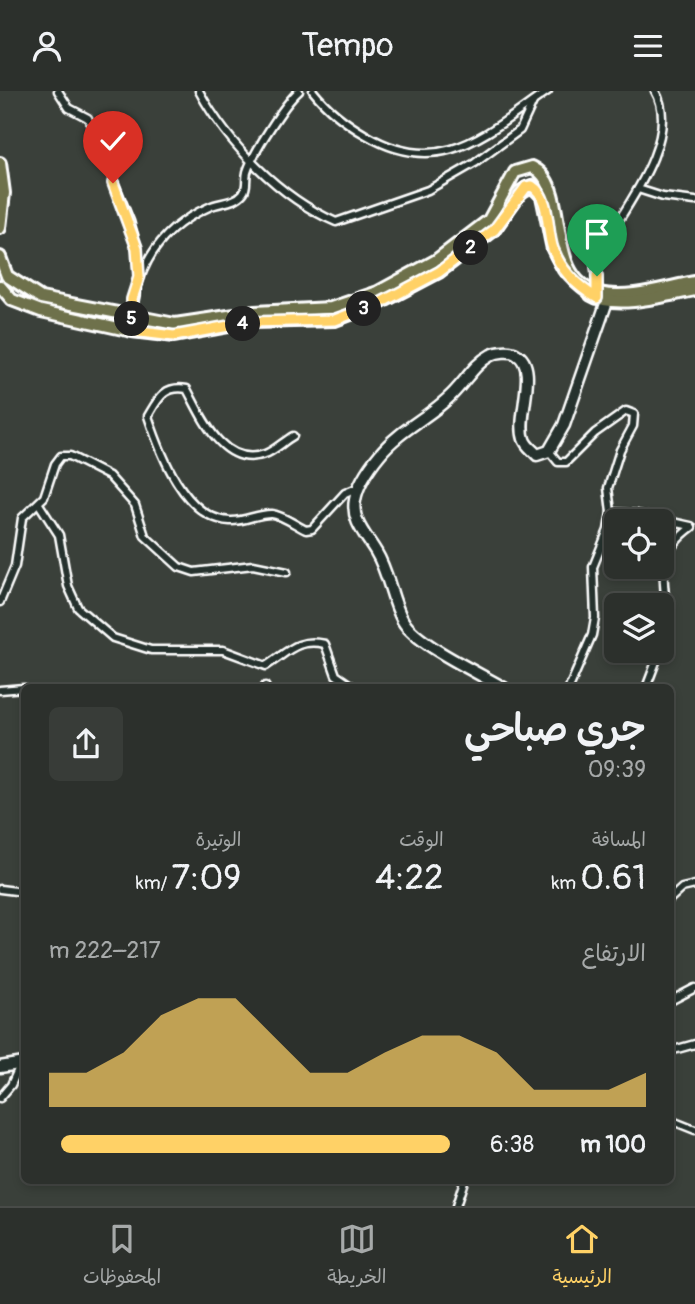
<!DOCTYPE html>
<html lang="ar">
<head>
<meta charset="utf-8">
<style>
  body { margin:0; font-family:Pangolin,"Playpen Sans Arabic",sans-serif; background:#383c38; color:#f1f3f6; direction:rtl; height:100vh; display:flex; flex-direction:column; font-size:26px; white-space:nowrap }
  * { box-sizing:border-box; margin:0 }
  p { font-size:23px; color:#a6a9a9 }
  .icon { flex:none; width:38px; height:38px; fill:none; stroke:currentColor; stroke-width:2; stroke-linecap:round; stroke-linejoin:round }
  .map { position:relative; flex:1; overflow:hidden; direction:ltr }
  .details { position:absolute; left:21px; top:593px; width:653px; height:500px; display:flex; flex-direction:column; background:#2c302c; border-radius:10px; box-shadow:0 4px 10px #0003,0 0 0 2px #484b48; direction:rtl }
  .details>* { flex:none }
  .fabs { position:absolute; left:604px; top:418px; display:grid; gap:14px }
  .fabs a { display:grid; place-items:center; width:70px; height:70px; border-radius:10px; background:#2c302c; box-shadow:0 4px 10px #0003,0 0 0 2px #484b48; font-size:35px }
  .pin { position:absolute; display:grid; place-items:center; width:60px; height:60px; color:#fff; margin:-72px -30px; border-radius:50% 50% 50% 0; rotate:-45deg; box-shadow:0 0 7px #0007 }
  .pin .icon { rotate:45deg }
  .km { position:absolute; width:35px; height:35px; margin:-18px; border-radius:50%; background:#222; color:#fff; font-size:19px; line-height:35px; text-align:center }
  .round { display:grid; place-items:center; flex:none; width:74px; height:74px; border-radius:10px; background:#383c38 }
  .summary { display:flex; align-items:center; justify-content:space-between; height:119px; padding:0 28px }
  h1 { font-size:38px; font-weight:600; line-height:52px }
  .metrics { display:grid; grid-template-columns:repeat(3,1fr); gap:10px; height:119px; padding:7px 28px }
  .metrics div { display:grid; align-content:center }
  .metrics b { font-size:35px; font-weight:600 }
  .metrics small { font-size:19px; font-weight:400 }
  .metrics p { font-size:19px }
  .chart { height:196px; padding:14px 28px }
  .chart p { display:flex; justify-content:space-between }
  .chart svg { width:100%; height:126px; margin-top:7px; fill:#ffd166; opacity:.7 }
  ul { padding:0 28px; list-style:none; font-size:23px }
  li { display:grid; grid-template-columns:112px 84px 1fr; align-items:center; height:52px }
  li i { height:18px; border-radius:9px; background:#ffd166 }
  header { display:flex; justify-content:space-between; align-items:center; height:91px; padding:0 28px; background:#2c302c; font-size:32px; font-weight:600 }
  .menu { display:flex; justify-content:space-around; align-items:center; height:98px; border-top:2px solid #484b48; background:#2c302c; font-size:19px; color:#a6a9a9 }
  .menu a { display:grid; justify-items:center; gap:4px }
  .menu .selected { color:#ffd166 }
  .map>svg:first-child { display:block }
</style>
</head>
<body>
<header><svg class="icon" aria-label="menu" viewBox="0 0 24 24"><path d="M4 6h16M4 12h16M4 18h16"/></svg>Tempo<svg class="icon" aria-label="person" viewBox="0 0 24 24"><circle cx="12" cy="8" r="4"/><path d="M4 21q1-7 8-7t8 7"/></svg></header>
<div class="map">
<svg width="695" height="1115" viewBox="0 0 695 1115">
  <rect width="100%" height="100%" fill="#3a403a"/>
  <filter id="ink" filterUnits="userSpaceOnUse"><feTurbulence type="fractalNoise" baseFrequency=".0143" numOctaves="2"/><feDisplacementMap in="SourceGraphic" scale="14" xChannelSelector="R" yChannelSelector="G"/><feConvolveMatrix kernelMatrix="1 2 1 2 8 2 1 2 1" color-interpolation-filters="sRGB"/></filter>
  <g filter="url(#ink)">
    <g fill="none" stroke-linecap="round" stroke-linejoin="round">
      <!-- street casing -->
      <g stroke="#fff" stroke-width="11">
        <g id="street">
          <polyline points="58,0 69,17 88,27 130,130 137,157 139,184"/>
          <path d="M199,0C227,52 280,107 336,131L428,99L475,72L520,39L533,11"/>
          <path d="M313,0C328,19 345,32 366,44C442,89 487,41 548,0"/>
          <polyline points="638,98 663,106 695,110"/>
          <path d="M598,202C598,190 592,176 595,165C598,156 606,151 610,143C632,108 680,42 655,0"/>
          <path d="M132,240C132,183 156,139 209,116C220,111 235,112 243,102C248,96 245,88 247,81C253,62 284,13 299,0"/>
          <path d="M293,345C284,350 274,360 265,363C223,378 202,326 187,298C164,294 158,308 148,325C160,361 184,428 230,430C244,431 259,422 272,423C282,424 297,435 306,439L312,438L345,402L359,396"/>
          <polyline points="549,360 558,371 566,371 595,342 626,320 634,323 633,335 620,359 608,397 611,421 608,439 593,476 595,527 592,544 569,597"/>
          <path d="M39,413L59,444L68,495L78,517L113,547L151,559H223L266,575C288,561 297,547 325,553L336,584L355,597"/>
          <polyline points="611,421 637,423 691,435"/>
          <polyline points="0,511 15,475 22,427 44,406 55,373 61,365 70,365 109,385 135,414 145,445 179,476 194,481 253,474 287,481"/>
          <path d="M662,554C678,506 641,473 692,436"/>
          <polyline points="265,595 266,597"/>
          <polyline points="646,597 660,560"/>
          <polyline points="0,599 24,597"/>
          <polyline points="0,798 24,801"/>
          <polyline points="670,808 682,797 695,794"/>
          <polyline points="670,910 695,897"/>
          <polyline points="670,960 695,953"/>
          <polyline points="0,1007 11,994 20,974"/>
          <polyline points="670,1029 695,1039"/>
          <polyline points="456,1115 464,1090"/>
        </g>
      </g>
      <!-- secondary casing -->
      <g stroke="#fff" stroke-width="15">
        <g id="secondary">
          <path d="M504,597C479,582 416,553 403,530C391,508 389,482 376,461C366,444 351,430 355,409C358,392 370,375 380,363C401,337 436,323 457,298C468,286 476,272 491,264C497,261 510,259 516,263C540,276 516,325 524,348C526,355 533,359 537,364L549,360L564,334L607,210"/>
          <polyline points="0,976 24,972"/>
        </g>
      </g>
      <!-- primary casing -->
      <g stroke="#fff" stroke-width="16">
        <g id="primary">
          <polyline points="0,72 4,102 0,137"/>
          <path d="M0,166L7,185L41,207L175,233L255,221L331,217L378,201L435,170L489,129L515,81L532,76C573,95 541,187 599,202C629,209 666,196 695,191"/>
          <polyline points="0,195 12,209 41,220 132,240 174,245 251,231 335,229 382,211 439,181 494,139 520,101 532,95 542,105 553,158 564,179"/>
          <path d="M591,204C615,219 669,204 695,199"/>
        </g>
      </g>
      <!-- street -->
      <use href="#street" stroke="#26332d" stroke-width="6"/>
      <!-- secondary -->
      <use href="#secondary" stroke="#26332d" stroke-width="10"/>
      <!-- primary -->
      <use href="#primary" stroke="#6e714b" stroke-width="10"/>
    </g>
  </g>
  <g fill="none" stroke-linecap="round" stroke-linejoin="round" filter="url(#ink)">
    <!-- route casing -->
    <g stroke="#fff" stroke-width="14">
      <path id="route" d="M113,92L137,157L139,186L132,208V240L174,245L251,231L335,229L382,211L439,181L494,139L526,96L532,95C551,107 546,139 553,158C561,180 577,195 597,207V185"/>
    </g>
    <!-- route -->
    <use href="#route" stroke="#ffd166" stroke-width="9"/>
  </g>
</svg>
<div class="fabs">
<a><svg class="icon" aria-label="locate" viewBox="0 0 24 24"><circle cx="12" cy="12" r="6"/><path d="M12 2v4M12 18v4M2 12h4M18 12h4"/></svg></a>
<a><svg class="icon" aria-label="layers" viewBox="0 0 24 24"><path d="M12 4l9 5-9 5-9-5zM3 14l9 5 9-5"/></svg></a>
</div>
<div class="pin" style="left:597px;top:185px;background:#1e9e55"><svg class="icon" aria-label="arrive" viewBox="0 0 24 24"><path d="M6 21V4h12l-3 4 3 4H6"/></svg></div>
<div class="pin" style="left:113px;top:92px;background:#d93025"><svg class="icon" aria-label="check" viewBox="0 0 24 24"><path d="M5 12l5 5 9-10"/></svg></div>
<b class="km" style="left:471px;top:157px">2</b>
<b class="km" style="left:364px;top:218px">3</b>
<b class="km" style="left:243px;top:233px">4</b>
<b class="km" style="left:132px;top:228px">5</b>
<section class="details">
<div class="summary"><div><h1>جري صباحي</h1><p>09:39</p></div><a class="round"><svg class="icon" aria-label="share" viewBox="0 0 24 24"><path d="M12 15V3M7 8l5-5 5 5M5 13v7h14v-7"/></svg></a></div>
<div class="metrics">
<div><p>المسافة</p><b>0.61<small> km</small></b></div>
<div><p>الوقت</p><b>4:22</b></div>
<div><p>الوتيرة</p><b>7:09<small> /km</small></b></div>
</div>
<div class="chart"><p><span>الارتفاع</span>217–222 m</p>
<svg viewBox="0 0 160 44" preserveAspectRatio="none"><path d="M0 44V32L10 32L20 25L30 12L40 6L50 6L60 19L70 32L80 32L90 25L100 19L110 19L120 25L130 38L140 38L150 38L160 32V44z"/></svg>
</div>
<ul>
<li><b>100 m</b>6:38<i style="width:97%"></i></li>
</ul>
</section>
</div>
<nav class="menu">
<a class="selected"><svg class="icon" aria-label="home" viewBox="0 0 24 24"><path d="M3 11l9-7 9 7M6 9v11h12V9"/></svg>الرئيسية</a>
<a><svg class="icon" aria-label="map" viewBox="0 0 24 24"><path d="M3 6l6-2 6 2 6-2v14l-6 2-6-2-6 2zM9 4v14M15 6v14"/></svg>الخريطة</a>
<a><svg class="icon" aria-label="saved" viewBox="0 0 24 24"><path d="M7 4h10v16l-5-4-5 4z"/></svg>المحفوظات</a>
</nav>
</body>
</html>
